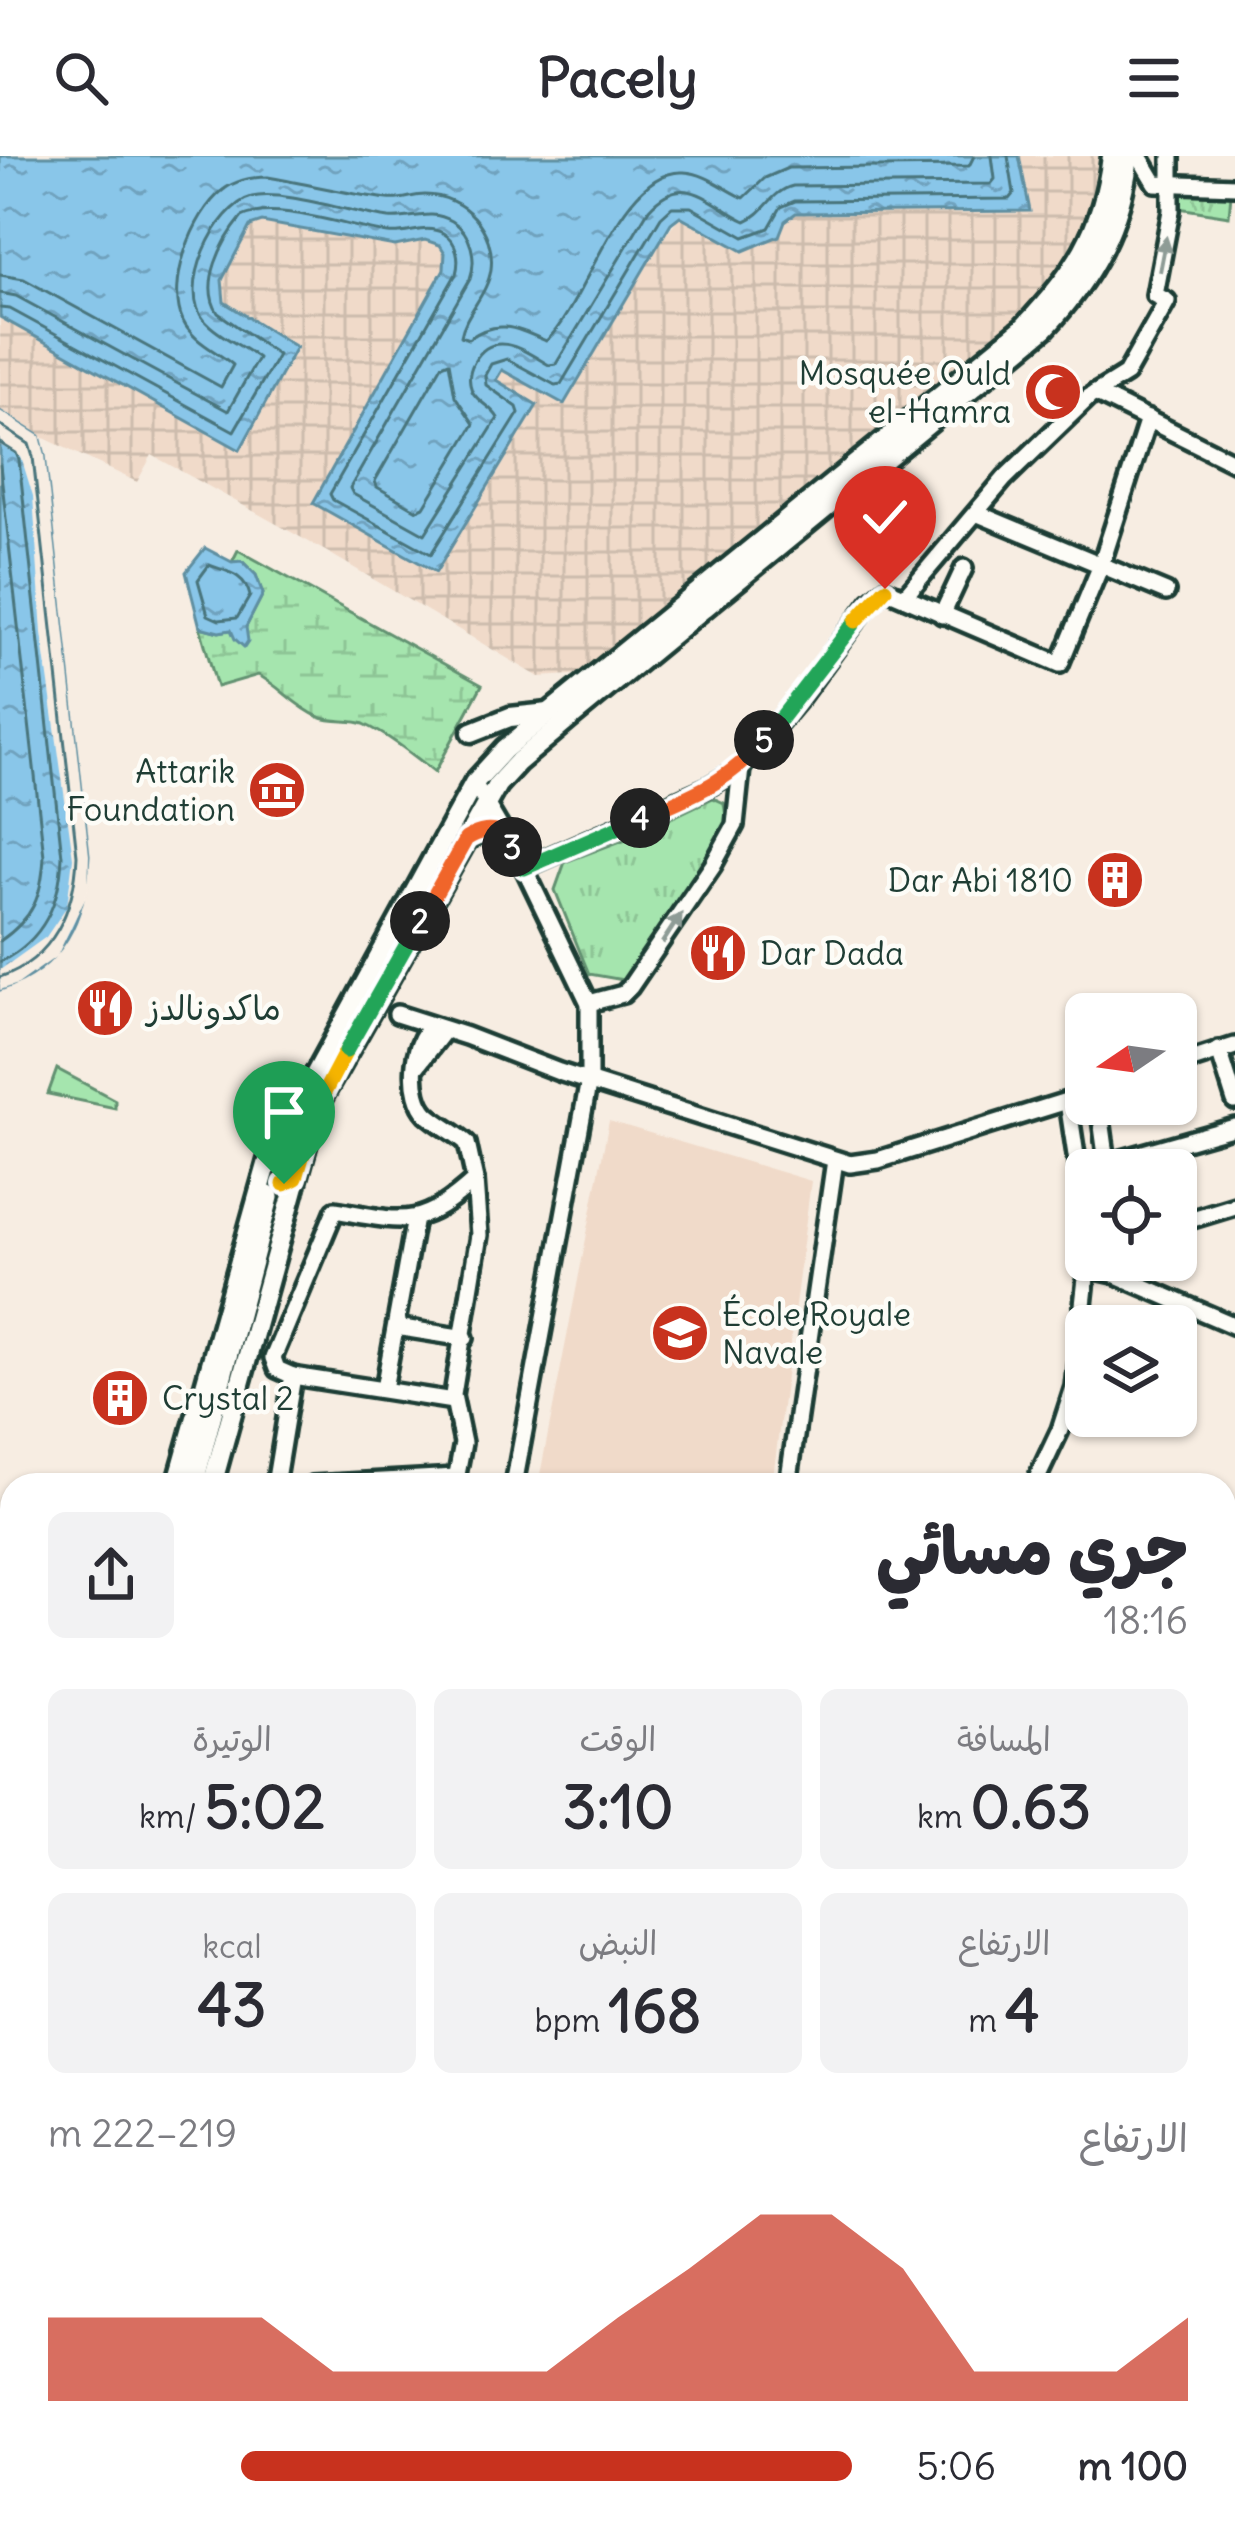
<!DOCTYPE html>
<html lang="ar">
<head>
<meta charset="utf-8">
<style>
  body { margin:0; font-family:Delius,"Playpen Sans Arabic",sans-serif; background:#f2f2f3; color:#2b2b33; direction:rtl; height:100vh; display:flex; flex-direction:column; font-size:45px; white-space:nowrap }
  * { box-sizing:border-box; margin:0 }
  p { font-size:39px; color:#7c7c81 }
  .icon { flex:none; width:66px; height:66px; fill:none; stroke:currentColor; stroke-width:2; stroke-linecap:round; stroke-linejoin:round }
  .map { position:relative; flex:1; overflow:hidden; direction:ltr }
  .panel { position:absolute; left:0px; top:1317px; width:1236px; height:1065px; display:flex; flex-direction:column; background:#fff; border-radius:36px 36px 0 0; box-shadow:0 3px 9px #0004; direction:rtl }
  .panel>* { flex:none }
  .needle { width:78px; rotate:257deg }
  .controls { position:absolute; left:1065px; top:837px; display:grid; gap:24px }
  .controls a { display:grid; place-items:center; width:132px; height:132px; border-radius:18px; background:#fff; box-shadow:0 3px 9px #0004; font-size:60px }
  .pin { position:absolute; display:grid; place-items:center; width:102px; height:102px; color:#fff; margin:-123px -51px; border-radius:50% 50% 50% 0; rotate:-45deg; box-shadow:0 0 12px #0007 }
  .pin .icon { rotate:45deg }
  .km { position:absolute; width:60px; height:60px; margin:-30px; border-radius:50%; background:#222; color:#fff; font-size:33px; line-height:60px; text-align:center }
  .round { display:grid; place-items:center; flex:none; width:126px; height:126px; border-radius:18px; background:#f2f2f3 }
  .head { display:flex; align-items:center; justify-content:space-between; height:204px; padding:0 48px }
  h1 { font-size:66px; font-weight:800; line-height:90px }
  .stats { display:grid; grid-template-columns:repeat(3,1fr); gap:18px; height:204px; padding:12px 48px }
  .stats div { display:grid; align-content:center; border-radius:18px; background:#f2f2f3; text-align:center }
  .stats b { font-size:60px; font-weight:800 }
  .stats small { font-size:33px; font-weight:400 }
  .stats p { font-size:33px }
  .chart { height:336px; padding:24px 48px }
  .chart p { display:flex; justify-content:space-between }
  .chart svg { width:100%; height:216px; margin-top:12px; fill:#c8321e; opacity:.7 }
  ul { padding:0 48px; list-style:none; font-size:39px }
  li { display:grid; grid-template-columns:192px 144px 1fr; align-items:center; height:90px }
  li i { height:30px; border-radius:15px; background:#c8321e }
  header { display:flex; justify-content:space-between; align-items:center; height:156px; padding:0 48px; background:#fff; font-size:54px; font-weight:800 }
  .map>svg:first-child { display:block }
</style>
</head>
<body>
<header><svg class="icon" aria-label="menu" viewBox="0 0 24 24"><path d="M4 6h16M4 12h16M4 18h16"/></svg>Pacely<svg class="icon" aria-label="search" viewBox="0 0 24 24"><circle cx="10" cy="10" r="6"/><path d="M15 15l6 6"/></svg></header>
<div class="map">
<svg width="1235" height="2380" viewBox="0 0 1235 2380">
  <defs>
    <pattern id="industrial-grid" width="8" height="8" patternUnits="userSpaceOnUse" patternTransform="scale(3)"><rect width="8" height="8" fill="#f0dac9"/><path d="M0 4h8M4 0v8" fill="none" stroke="#cdbcad"/></pattern>
    <pattern id="grass-tufts" width="24" height="20" patternUnits="userSpaceOnUse" patternTransform="scale(3)"><rect width="24" height="20" fill="#a5e5ae"/><path d="M3 7l-1-3M5 7V3M7 7l1-3M15 17l-1-3M17 17v-4M19 17l1-3" fill="none" stroke="#8ec596"/></pattern>
    <pattern id="wetland-marsh" width="20" height="14" patternUnits="userSpaceOnUse" patternTransform="scale(3)"><rect width="20" height="14" fill="#a5e5ae"/><path d="M1 5h8M5 5V1M11 12h8M15 12V8" fill="none" stroke="#8ec596"/></pattern>
    <pattern id="water-ripples" width="26" height="14" patternUnits="userSpaceOnUse" patternTransform="scale(3)"><rect width="26" height="14" fill="#89c6e9"/><path d="M2 4q2-2 4 0t4 0M15 11q2-2 4 0t4 0" fill="none" stroke="#6fa2be"/></pattern>
  </defs>
  <rect width="100%" height="100%" fill="#f7ede2"/>
  <filter id="ink" filterUnits="userSpaceOnUse"><feTurbulence type="fractalNoise" baseFrequency=".00833" numOctaves="2"/><feDisplacementMap in="SourceGraphic" scale="24" xChannelSelector="R" yChannelSelector="G"/><feConvolveMatrix kernelMatrix="1 2 1 2 8 2 1 2 1" color-interpolation-filters="sRGB"/></filter>
  <g filter="url(#ink)">
    <!-- built -->
    <g fill="#f0dac9">
      <polygon points="609,965 811,1025 772,1329 538,1329"/>
      <polygon points="1235,2138 1235,2303 1234,2304 1224,2292 1224,2144"/>
    </g>
    <!-- industrial -->
    <polygon fill="url(#industrial-grid)" points="1019,0 1100,0 1099,31 1054,130 587,518 539,521 329,397 152,299 137,326 40,280 0,255 0,161 240,294 295,191 224,146 222,124 250,70 262,66 425,84 440,89 445,98 444,113 313,346 436,416 537,250 495,223 502,213 544,237 680,60 779,80 789,60 812,54 1030,54"/>
    <!-- grass -->
    <g fill="url(#grass-tufts)" stroke="#629171" stroke-width="3">
      <polygon points="1173,34 1231,38 1229,60 1172,51"/>
      <polygon points="713,642 724,647 728,673 635,818 623,824 589,818 555,734 565,706 631,681"/>
      <polygon points="57,913 115,944 115,952 48,938"/>
    </g>
    <!-- wetland -->
    <path fill="url(#wetland-marsh)" stroke="#629171" stroke-width="3" d="M238,394L482,529L435,616C413,599 390,580 364,568C352,563 333,567 319,561C294,550 280,530 258,519L217,531L200,471L219,476L246,471L263,438L256,419L242,405L232,406Z"/>
    <!-- water -->
    <g fill="url(#water-ripples)" stroke="#5f8fa1" stroke-width="3">
      <polygon points="0,0 1019,0 1030,55 796,57 785,65 779,80 743,95 680,60 671,67 564,248 502,214 496,224 537,249 436,416 313,347 444,113 445,97 440,89 425,84 395,90 262,66 250,70 222,124 224,146 296,191 240,294 0,161"/>
      <path d="M0,255L40,280L45,299L89,699C86,762 64,813 0,834Z"/>
      <polygon points="205,392 232,406 242,405 256,419 263,438 246,471 248,485 244,491 235,483 231,474 219,476 200,471 186,416"/>
      <polygon points="0,1906 12,1915 12,2370 235,2370 237,2380 0,2380"/>
    </g>
    <!-- pier -->
    <polygon fill="#f7ede2" points="0,255 40,280 45,299 89,699 88,736 57,800 18,828 0,834 0,814 46,781 67,750 73,702 42,477 33,340 21,301 0,289"/>
    <g fill="none" stroke-linecap="round" stroke-linejoin="round">
      <!-- shore -->
      <g stroke="#49747c" stroke-width="3">
        <path d="M0,119L24,123L221,231L233,209C217,195 193,186 183,165C166,129 192,58 223,34C236,24 253,21 268,21C308,28 348,38 388,43C401,45 412,39 425,39C464,39 496,74 491,113C488,138 465,157 461,180L468,183C497,162 516,172 546,185C586,149 620,12 684,16C706,17 724,33 744,42L765,22L788,12L969,10L974,0"/>
        <path d="M0,137L16,140L228,255L258,202C242,189 219,181 205,165C176,134 216,50 252,41C282,33 355,58 389,62C413,64 429,52 452,65C472,77 477,103 470,123L350,332L353,338L425,378L498,262C492,251 478,247 472,235C468,225 469,215 474,206C493,171 525,195 549,209L556,208L649,53C685,13 709,48 746,65C766,57 770,36 793,30L991,28L995,23L992,0"/>
        <path d="M0,152L10,153L234,275L278,199L218,157C199,128 222,85 242,61C276,44 349,72 388,77C408,80 424,67 443,77C458,86 460,103 456,118L330,338L333,344L431,398L519,257L517,251L486,229L485,219L491,208L507,203L555,229L561,228L661,61L672,51H691L744,81L769,72L781,51L795,45L1009,43L1014,37L1008,0"/>
        <polygon points="449,206 455,240 474,268 424,351 417,354 377,331 375,325 442,209"/>
        <path d="M0,269L29,288L33,301L77,699C75,752 54,803 0,821"/>
        <path d="M0,287L16,297L19,304L62,700C60,747 44,784 0,806"/>
        <path d="M0,309L44,700C42,741 33,762 0,785"/>
        <path d="M209,409C228,416 245,418 250,440L237,462L219,464L208,459L198,424Z"/>
      </g>
      <!-- highway-tunnel -->
      <g stroke="#cccabf" stroke-width="21" stroke-dasharray="21 10" stroke-linecap="butt">
        <polyline points="280,1044 292,990 319,932"/>
        <polyline points="651,2370 659,2380"/>
      </g>
      <!-- minor casing -->
      <g stroke="#1f3d34" stroke-width="24">
        <g id="minor">
          <polyline points="1139,0 1155,27 1235,30"/>
          <polyline points="1095,237 1235,307"/>
          <polyline points="976,357 1166,436"/>
          <polyline points="905,440 1005,322 1089,241 1126,218 1167,145 1155,139 1171,55 1171,0"/>
          <polyline points="942,459 964,412"/>
          <polyline points="474,627 524,712 589,847 589,924 514,1329"/>
          <polyline points="524,712 708,631 741,612 802,539 871,445 885,433 1060,508 1101,409 1148,263"/>
          <polyline points="589,847 623,838 630,831 713,709 735,669 741,612"/>
          <polyline points="397,858 466,880 559,916 850,1008 878,1004 1086,939"/>
          <path d="M432,870C411,886 408,939 427,958C439,969 455,976 467,987L475,1024L479,1079L453,1239L463,1287L455,1329"/>
          <polyline points="1219,894 1235,945"/>
          <polyline points="1176,909 1235,890"/>
          <polyline points="417,910 445,874"/>
          <polyline points="1068,946 1086,1066"/>
          <polyline points="1099,948 1108,1014"/>
          <polyline points="1108,1007 1235,971"/>
          <polyline points="1176,1068 1235,1050"/>
          <polyline points="1087,1112 1114,1118 1235,1170"/>
          <polyline points="396,1171 465,1182"/>
          <polyline points="384,1233 415,1062"/>
          <path d="M453,1245L293,1220L277,1213L273,1202L335,1054C403,1066 420,1074 475,1024"/>
          <polyline points="275,1329 293,1220"/>
          <polyline points="312,1329 456,1321"/>
          <polyline points="788,1329 835,1004"/>
          <polyline points="1034,1329 1060,1274 1074,1231 1088,1104"/>
          <polyline points="1224,1923 1235,1937"/>
          <polyline points="1224,2123 1235,2117"/>
          <polyline points="817,2370 818,2380"/>
          <polyline points="1119,2370 1129,2380"/>
          <polyline points="787,2380 790,2370"/>
        </g>
      </g>
      <!-- major casing -->
      <g stroke="#1f3d34" stroke-width="27">
        <g id="major">
          <polyline points="472,576 510,561 549,557"/>
          <polyline points="466,683 487,674 506,679"/>
          <path d="M177,1329L268,1005L474,627L505,593L549,557L1023,172C1074,118 1103,76 1112,0"/>
          <path d="M212,1329L317,950L497,629L518,606L569,563L1045,172C1092,122 1121,68 1129,0"/>
          <polyline points="1224,2322 1235,2317"/>
          <polyline points="1224,2348 1235,2343"/>
          <polyline points="1092,2380 1114,2370"/>
          <polyline points="1151,2380 1174,2370"/>
        </g>
      </g>
      <!-- highway casing -->
      <g stroke="#1f3d34" stroke-width="30">
        <polyline id="highway" points="192,1329 268,1041"/>
      </g>
      <!-- minor -->
      <use href="#minor" stroke="#fdfcf7" stroke-width="15"/>
      <!-- major -->
      <use href="#major" stroke="#fdfcf7" stroke-width="18"/>
      <!-- highway -->
      <use href="#highway" stroke="#fdfcf7" stroke-width="21"/>
    </g>
    <!-- one-way arrows -->
    <defs><path id="oneway-solid" d="M-6-.8H1V-3.2L6.5 0L1 3.2V.8H-6Z" transform="scale(3)"/></defs>
    <g fill="#8e9c96">
      <use href="#oneway-solid" transform="translate(1163 98) rotate(-79)"/>
      <use href="#oneway-solid" transform="translate(672 772) rotate(-57)"/>
    </g>
  </g>
  <g fill="none" stroke-linecap="round" stroke-linejoin="round" filter="url(#ink)">
    <!-- split-1 casing -->
    <g stroke="#fff" stroke-width="24">
      <polyline id="split-1" points="284,1028 296,1022 317,950 346,895"/>
    </g>
    <!-- split-2 casing -->
    <g stroke="#fff" stroke-width="24">
      <polyline id="split-2" points="346,895 420,765"/>
    </g>
    <!-- split-3 casing -->
    <g stroke="#fff" stroke-width="24">
      <path id="split-3" d="M420,765L466,683C480,674 490,673 506,679L512,691"/>
    </g>
    <!-- split-4 casing -->
    <g stroke="#fff" stroke-width="24">
      <polyline id="split-4" points="512,691 524,712 640,662"/>
    </g>
    <!-- split-5 casing -->
    <g stroke="#fff" stroke-width="24">
      <path id="split-5" d="M640,662C691,639 727,628 764,584"/>
    </g>
    <!-- split-6 casing -->
    <g stroke="#fff" stroke-width="24">
      <polyline id="split-6" points="764,584 856,465"/>
    </g>
    <!-- split-7 casing -->
    <g stroke="#fff" stroke-width="24">
      <polyline id="split-7" points="856,465 885,433"/>
    </g>
    <!-- split-1 -->
    <use href="#split-1" stroke="#f5b400" stroke-width="15"/>
    <!-- split-2 -->
    <use href="#split-2" stroke="#22a559" stroke-width="15"/>
    <!-- split-3 -->
    <use href="#split-3" stroke="#f0652b" stroke-width="15"/>
    <!-- split-4 -->
    <use href="#split-4" stroke="#22a559" stroke-width="15"/>
    <!-- split-5 -->
    <use href="#split-5" stroke="#f0652b" stroke-width="15"/>
    <!-- split-6 -->
    <use href="#split-6" stroke="#22a559" stroke-width="15"/>
    <!-- split-7 -->
    <use href="#split-7" stroke="#f5b400" stroke-width="15"/>
  </g>
  <!-- icons -->
  <defs>
    <g id="mosque-disc" transform="scale(3)"><circle r="9.5" fill="#c8321e" stroke="#fdfcf7"/><path d="M3.5-4.9A6 6 0 1 0 3.5 4.9A5 5 0 1 1 3.5-4.9Z" fill="#fff"/></g>
    <g id="museum-disc" transform="scale(3)"><circle r="9.5" fill="#c8321e" stroke="#fdfcf7"/><path d="M0-6L6-3V-2H-6V-3ZM-5-1h2V3h-2ZM-1-1h2V3h-2ZM3-1h2V3H3ZM-6 4H6V6H-6Z" fill="#fff"/></g>
    <g id="building-disc" transform="scale(3)"><circle r="9.5" fill="#c8321e" stroke="#fdfcf7"/><path d="M-4-6H4V6H1V3H-1V6H-4ZM-2.5-4.3h1.7v1.8h-1.7ZM.8-4.3h1.7v1.8H.8ZM-2.5-1h1.7V.8h-1.7ZM.8-1h1.7V.8H.8Z" fill="#fff"/></g>
    <g id="restaurant-disc" transform="scale(3)"><circle r="9.5" fill="#c8321e" stroke="#fdfcf7"/><path d="M-5-6h1v4h1v-4h1v4h1v-4h1v5L-1.5 .5V6h-2V.5L-5-1ZM5-6V6H3V1.5H1.5Q1.5-4 5-6Z" fill="#fff"/></g>
    <g id="school-disc" transform="scale(3)"><circle r="9.5" fill="#c8321e" stroke="#fdfcf7"/><path d="M0-5L7-2L0 1L-7-2ZM-4 1L0 2.5L4 1V4Q0 6-4 4Z" fill="#fff"/></g>
  </defs>
  <g fill-rule="evenodd">
    <use href="#mosque-disc" x="1053" y="236"/>
    <use href="#museum-disc" x="277" y="634"/>
    <use href="#building-disc" x="1115" y="724"/>
    <use href="#restaurant-disc" x="718" y="797"/>
    <use href="#restaurant-disc" x="105" y="852"/>
    <use href="#school-disc" x="680" y="1177"/>
    <use href="#building-disc" x="120" y="1242"/>
  </g>
  <g text-anchor="middle" dominant-baseline="central" stroke-width="9" stroke-linejoin="round" paint-order="stroke">
    <!-- poi labels -->
    <g font-size="33" fill="#1f3d34" stroke="#fdfcf7" text-anchor="start">
      <text x="1011" y="217" text-anchor="end">Mosquée Ould<tspan x="1011" dy="38">el-Hamra</tspan></text>
      <text x="235" y="615" text-anchor="end">Attarik<tspan x="235" dy="38">Foundation</tspan></text>
      <text x="1073" y="724" text-anchor="end">Dar Abi 1810</text>
      <text x="760" y="797">Dar Dada</text>
      <text x="147" y="852">ماكدونالدز</text>
      <text x="722" y="1158">École Royale<tspan x="722" dy="38">Navale</tspan></text>
      <text x="162" y="1242">Crystal 2</text>
    </g>
  </g>
</svg>
<div class="controls">
<a><svg class="needle" viewBox="-14 -14 28 28"><path d="M0-13l5 13h-10z" fill="#e53935"/><path d="M0 13l5-13h-10z" fill="#7c7c81"/></svg></a>
<a><svg class="icon" aria-label="locate" viewBox="0 0 24 24"><circle cx="12" cy="12" r="6"/><path d="M12 2v4M12 18v4M2 12h4M18 12h4"/></svg></a>
<a><svg class="icon" aria-label="layers" viewBox="0 0 24 24"><path d="M12 4l9 5-9 5-9-5zM3 14l9 5 9-5"/></svg></a>
</div>
<div class="pin" style="left:284px;top:1028px;background:#1e9e55"><svg class="icon" aria-label="arrive" viewBox="0 0 24 24"><path d="M6 21V4h12l-3 4 3 4H6"/></svg></div>
<div class="pin" style="left:885px;top:433px;background:#d93025"><svg class="icon" aria-label="check" viewBox="0 0 24 24"><path d="M5 12l5 5 9-10"/></svg></div>
<b class="km" style="left:420px;top:765px">2</b>
<b class="km" style="left:512px;top:691px">3</b>
<b class="km" style="left:640px;top:662px">4</b>
<b class="km" style="left:764px;top:584px">5</b>
<section class="panel">
<div class="head"><div><h1>جري مسائي</h1><p>18:16</p></div><a class="round"><svg class="icon" aria-label="share" viewBox="0 0 24 24"><path d="M12 15V3M7 8l5-5 5 5M5 13v7h14v-7"/></svg></a></div>
<div class="stats">
<div><p>المسافة</p><b>0.63<small> km</small></b></div>
<div><p>الوقت</p><b>3:10</b></div>
<div><p>الوتيرة</p><b>5:02<small> /km</small></b></div>
</div>
<div class="stats">
<div><p>الارتفاع</p><b>4<small> m</small></b></div>
<div><p>النبض</p><b>168<small> bpm</small></b></div>
<div><p>kcal</p><b>43</b></div>
</div>
<div class="chart"><p><span>الارتفاع</span>219–222 m</p>
<svg viewBox="0 0 160 44" preserveAspectRatio="none"><path d="M0 44V27L10 27L20 27L30 27L40 38L50 38L60 38L70 38L80 27L90 17L100 6L110 6L120 17L130 38L140 38L150 38L160 27V44z"/></svg>
</div>
<ul>
<li><b>100 m</b>5:06<i style="width:76%"></i></li>
</ul>
</section>
</div>
</body>
</html>
